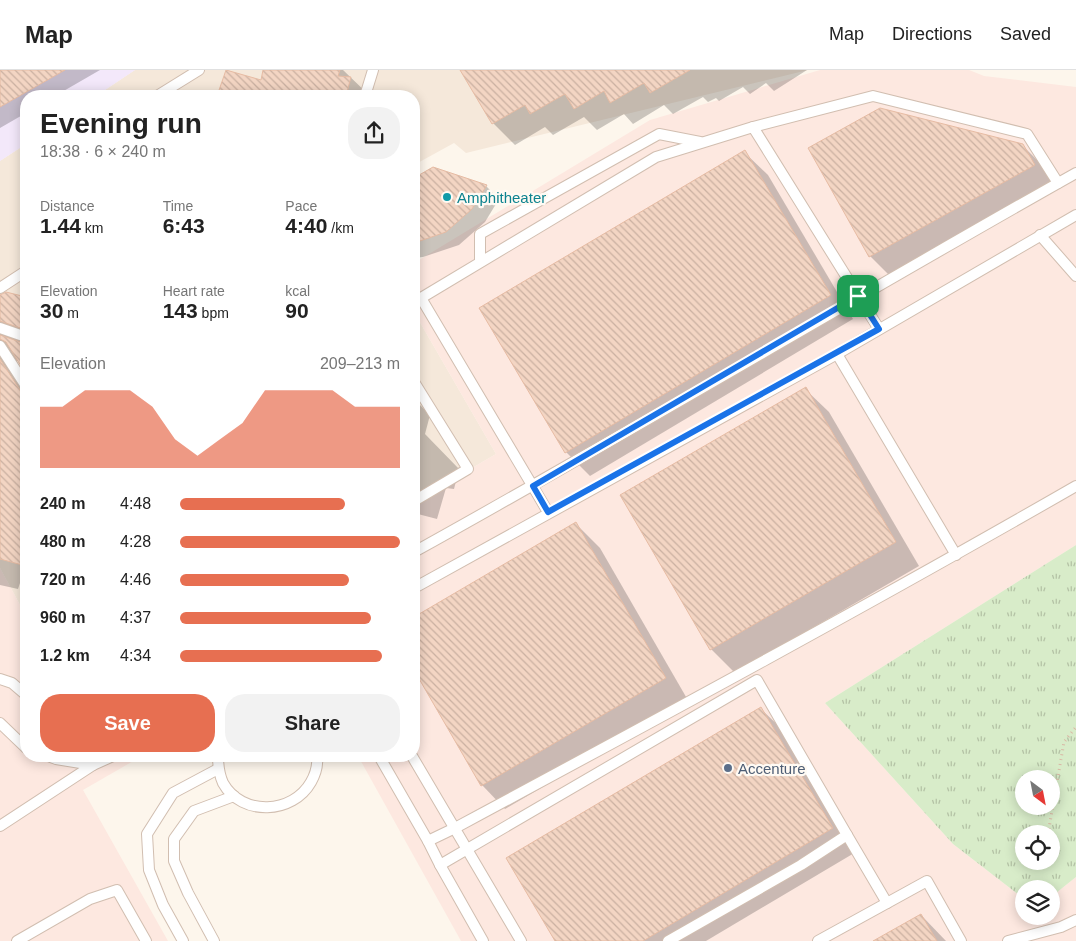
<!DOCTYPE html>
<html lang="en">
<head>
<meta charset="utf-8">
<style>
  body { margin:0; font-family:Arial,sans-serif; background:#f2f2f2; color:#222; height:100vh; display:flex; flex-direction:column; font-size:19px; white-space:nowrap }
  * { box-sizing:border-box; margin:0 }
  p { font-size:16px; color:#767676 }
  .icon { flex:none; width:28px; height:28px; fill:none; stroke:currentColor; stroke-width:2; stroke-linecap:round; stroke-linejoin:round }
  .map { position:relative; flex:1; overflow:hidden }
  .side { position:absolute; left:20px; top:20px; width:400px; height:672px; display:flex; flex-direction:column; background:#fff; border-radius:20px; box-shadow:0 2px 12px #0003 }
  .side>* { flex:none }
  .needle { width:32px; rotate:148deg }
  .fabs { position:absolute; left:1015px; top:700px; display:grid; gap:10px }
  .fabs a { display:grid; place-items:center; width:45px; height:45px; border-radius:50%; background:#fff; box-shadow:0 2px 12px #0003; font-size:25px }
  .pin { position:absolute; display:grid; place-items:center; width:42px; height:42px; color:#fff; margin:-21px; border-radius:10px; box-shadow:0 2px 8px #0006 }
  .round { display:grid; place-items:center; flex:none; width:52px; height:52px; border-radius:20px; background:#f2f2f2 }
  .head { display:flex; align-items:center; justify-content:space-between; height:85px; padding:0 20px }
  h1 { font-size:28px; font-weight:800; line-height:38px }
  .stats { display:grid; grid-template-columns:repeat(3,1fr); gap:8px; height:85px; padding:5px 20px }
  .stats div { display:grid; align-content:center }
  .stats b { font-size:21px; font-weight:800 }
  .stats small { font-size:14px; font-weight:400 }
  .stats p { font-size:14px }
  .chart { height:140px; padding:10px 20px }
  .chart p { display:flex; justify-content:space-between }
  .chart svg { width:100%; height:90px; margin-top:5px; fill:#e76f51; opacity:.7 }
  .action { display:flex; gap:10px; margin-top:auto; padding:10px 20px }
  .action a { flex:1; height:58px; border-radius:20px; background:#e76f51; color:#fff; font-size:20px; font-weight:800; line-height:58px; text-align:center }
  .action a+a { background:#f2f2f2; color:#222 }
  ul { padding:0 20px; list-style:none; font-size:16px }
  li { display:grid; grid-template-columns:80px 60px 1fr; align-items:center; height:38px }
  li i { height:12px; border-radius:6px; background:#e76f51 }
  header { display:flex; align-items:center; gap:30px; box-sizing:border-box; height:70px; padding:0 25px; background:#fff; border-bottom:1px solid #e0e0e0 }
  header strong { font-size:24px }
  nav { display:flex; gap:28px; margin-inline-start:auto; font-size:18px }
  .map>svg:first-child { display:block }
</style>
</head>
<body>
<header>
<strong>Map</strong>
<nav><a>Map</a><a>Directions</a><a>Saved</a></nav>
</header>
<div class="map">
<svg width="1076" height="871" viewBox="0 0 1076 871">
  <defs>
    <pattern id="grass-tufts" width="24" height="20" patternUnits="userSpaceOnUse" patternTransform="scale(1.25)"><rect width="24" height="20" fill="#d8ecc9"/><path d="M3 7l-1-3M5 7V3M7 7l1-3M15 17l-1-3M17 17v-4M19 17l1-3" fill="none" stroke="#b4c2a5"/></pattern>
    <pattern id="building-back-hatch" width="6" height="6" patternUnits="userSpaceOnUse" patternTransform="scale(1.25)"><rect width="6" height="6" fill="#f3d5c3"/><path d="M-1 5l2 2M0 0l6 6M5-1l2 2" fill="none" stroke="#cab0a1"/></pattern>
  </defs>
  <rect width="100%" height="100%" fill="#fdf6ec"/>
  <!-- residential -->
  <g fill="#f5e8da">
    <polygon points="135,0 808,0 466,83 454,73 414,95 414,26 96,26"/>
    <polygon points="26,74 26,546 0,498 0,91"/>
    <polygon points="414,242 496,384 414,432"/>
  </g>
  <!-- commercial -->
  <g fill="#fde8e0">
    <polygon points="820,0 969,0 984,6 1076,17 1076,475 825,633 953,774 1024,829 1024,846 1051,846 1051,827 1076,807 1076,871 461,871 358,686 414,686 414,432 496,384 414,242 414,193 650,50"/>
    <polygon points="0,498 26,546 26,686 142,686 83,720 168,871 0,871"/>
  </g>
  <!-- education -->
  <polygon fill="#f3e8fa" points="0,0 135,0 96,26 26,26 26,74 0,91"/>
  <!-- grass -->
  <path fill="url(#grass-tufts)" fill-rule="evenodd" d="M1076,475V807L1051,827V819H1024V829L953,774L825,633ZM1024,709H1051V736H1024ZM1024,764H1051V791H1024Z"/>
  <!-- shadow -->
  <g fill="#0003">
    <polygon points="0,0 100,0 55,26 26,26 26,43 0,58"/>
    <polygon points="265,0 343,0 370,26 219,26 227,2 262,11"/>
    <polygon points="462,0 807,0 774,21 766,13 750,24 743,17 719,31 716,28 708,32 703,27 673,44 664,35 633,54 624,44 597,60 584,47 553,65 545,57 515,75 493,53"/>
    <polygon points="1023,76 1047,100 1057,119 894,210 870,186"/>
    <polygon points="744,82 768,105 853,249 590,406 566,382"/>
    <polygon points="434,98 486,116 499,129 485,152 459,175 423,187 414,188 414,110"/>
    <polygon points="7,223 26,228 26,302 19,291 17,291 14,298 26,319 26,515 20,513 18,519 0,515 0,231"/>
    <polygon points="805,319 829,342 919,496 735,603 711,579 622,425"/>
    <polygon points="414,329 430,345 425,364 459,399 454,419 446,418 437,449 414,443"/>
    <polygon points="576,454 600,478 689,632 505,739 482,715 414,598 414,548"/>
    <polygon points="761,639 785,662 856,782 706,871 556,871"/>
    <polygon points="921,845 946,871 876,871"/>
  </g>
  <!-- building -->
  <g fill="url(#building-back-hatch)" stroke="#e6bba3">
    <polygon points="0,0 65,0 0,37"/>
    <polygon points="226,0 261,10 263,0 340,0 338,6 351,7 346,26 217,26"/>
    <polygon points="460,0 690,0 650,23 644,13 610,33 604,21 574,39 565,24 530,44 525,35 492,54"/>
    <polygon points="880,38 1023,74 1035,95 869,187 808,78"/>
    <polygon points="745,80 831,225 565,383 479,238"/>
    <polygon points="433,97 487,115 472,139 446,162 414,173 414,108"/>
    <polygon points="6,222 26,227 26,260 0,251 0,225"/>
    <polygon points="0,265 26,274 26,304 6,272 0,269"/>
    <polygon points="0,289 20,320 26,323 26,496 0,489"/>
    <polygon points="806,317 896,472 710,580 620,425"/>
    <polygon points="576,452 666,608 481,716 414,600 414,547"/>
    <polygon points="761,637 833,758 643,871 555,871 506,788"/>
    <polygon points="921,844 937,871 873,871"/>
  </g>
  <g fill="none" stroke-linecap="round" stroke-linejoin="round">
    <!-- service casing -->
    <g stroke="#d1beb0" stroke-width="12">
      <g id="service">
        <polyline points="157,26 199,0"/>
        <polyline points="365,26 373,0"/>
        <polyline points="753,57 873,26 1027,64 1058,113"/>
        <polyline points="1040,165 1076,206"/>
        <polyline points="480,192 480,164 659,64 700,72"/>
        <polyline points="0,218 26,201"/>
        <polyline points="0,258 26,267"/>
        <polyline points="0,276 26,316"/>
        <polyline points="837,284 956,485"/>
        <polyline points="414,312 468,399 414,431"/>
        <polyline points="548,442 421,228 656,87 753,57 879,259"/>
        <path d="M414,482C636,359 854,228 1076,103"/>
        <polyline points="414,518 837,284 1076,145"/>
        <polyline points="0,609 12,613 26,625"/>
        <polyline points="0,653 26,678"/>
        <polyline points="48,686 56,689 93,695 113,686"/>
        <path d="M218,686C218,696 219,704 223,713C242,747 293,744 311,712C315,705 318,695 317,686"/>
        <polyline points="379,686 428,771 440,795 483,871"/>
        <polyline points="412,686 521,871"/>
        <polyline points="0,756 93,695"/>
        <polyline points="847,765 887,833"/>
        <path d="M428,771L455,758C663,646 871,534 1076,416"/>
        <polyline points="440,795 757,610 847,765 801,795 668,871"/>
        <polyline points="17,871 90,829 117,820 146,871"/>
        <polyline points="183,871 163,835 149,800 147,764 173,723 218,699"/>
        <polyline points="214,871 188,823 174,791 174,769 194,741 234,726"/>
        <polyline points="818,871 927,811 961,871"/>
        <polyline points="1008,871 1061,857 1076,850"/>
      </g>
    </g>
    <!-- path -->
    <g stroke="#d9b8a5" stroke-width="3" stroke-dasharray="1 4" stroke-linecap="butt">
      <polyline points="1048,764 1064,672 1076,657"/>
      <polyline points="1051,779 1056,781"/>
    </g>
    <!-- service -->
    <use href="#service" stroke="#fff" stroke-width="10"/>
  </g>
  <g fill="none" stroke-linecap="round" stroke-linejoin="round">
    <!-- route casing -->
    <g stroke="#fff" stroke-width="10">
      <polygon id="route" points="858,226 879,259 548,442 533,416"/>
    </g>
    <!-- route -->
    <use href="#route" stroke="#1a73e8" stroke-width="6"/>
  </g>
  <!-- markers -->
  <circle fill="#0f9aa8" stroke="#fffaf3" stroke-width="2" cx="447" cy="127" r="5"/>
  <circle fill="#5c6f8a" stroke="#fffaf3" stroke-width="2" cx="728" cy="698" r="5"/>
  <g text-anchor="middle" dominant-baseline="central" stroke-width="4.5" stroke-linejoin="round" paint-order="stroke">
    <!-- culture labels -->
    <g font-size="15" fill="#0d838f" stroke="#fffaf3" text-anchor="start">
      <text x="457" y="127">Amphitheater</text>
    </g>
    <!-- service labels -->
    <g font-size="15" fill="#4e5e75" stroke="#fffaf3" text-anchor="start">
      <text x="738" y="698">Accenture</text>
    </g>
  </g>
</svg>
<div class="fabs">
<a><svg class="needle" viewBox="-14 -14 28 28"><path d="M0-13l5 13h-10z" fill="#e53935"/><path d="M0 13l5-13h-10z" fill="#767676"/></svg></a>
<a><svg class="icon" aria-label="locate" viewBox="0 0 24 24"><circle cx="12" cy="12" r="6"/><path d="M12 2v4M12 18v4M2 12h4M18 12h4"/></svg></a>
<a><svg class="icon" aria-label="layers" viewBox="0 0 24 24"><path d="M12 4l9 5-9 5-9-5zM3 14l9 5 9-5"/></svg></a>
</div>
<div class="pin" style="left:858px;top:226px;background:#1e9e55"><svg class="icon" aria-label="arrive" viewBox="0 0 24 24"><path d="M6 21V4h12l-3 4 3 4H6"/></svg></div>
<section class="side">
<div class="head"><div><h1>Evening run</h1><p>18:38 · 6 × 240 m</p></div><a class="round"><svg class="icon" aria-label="share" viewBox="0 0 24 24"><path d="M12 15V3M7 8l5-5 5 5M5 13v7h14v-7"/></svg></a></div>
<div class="stats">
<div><p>Distance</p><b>1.44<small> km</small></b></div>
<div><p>Time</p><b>6:43</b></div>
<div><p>Pace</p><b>4:40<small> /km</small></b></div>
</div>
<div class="stats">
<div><p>Elevation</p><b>30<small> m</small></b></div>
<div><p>Heart rate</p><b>143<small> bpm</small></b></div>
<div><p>kcal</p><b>90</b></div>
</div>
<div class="chart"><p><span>Elevation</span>209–213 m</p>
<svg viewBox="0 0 160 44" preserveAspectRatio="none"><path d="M0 44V14L10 14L20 6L30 6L40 6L50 14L60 30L70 38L80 30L90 22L100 6L110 6L120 6L130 6L140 14L150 14L160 14V44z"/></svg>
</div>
<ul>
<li><b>240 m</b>4:48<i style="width:75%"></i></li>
<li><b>480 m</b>4:28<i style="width:100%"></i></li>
<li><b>720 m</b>4:46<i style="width:77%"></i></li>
<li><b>960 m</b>4:37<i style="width:87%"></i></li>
<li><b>1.2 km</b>4:34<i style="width:92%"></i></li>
</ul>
<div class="action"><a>Save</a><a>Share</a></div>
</section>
</div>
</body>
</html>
